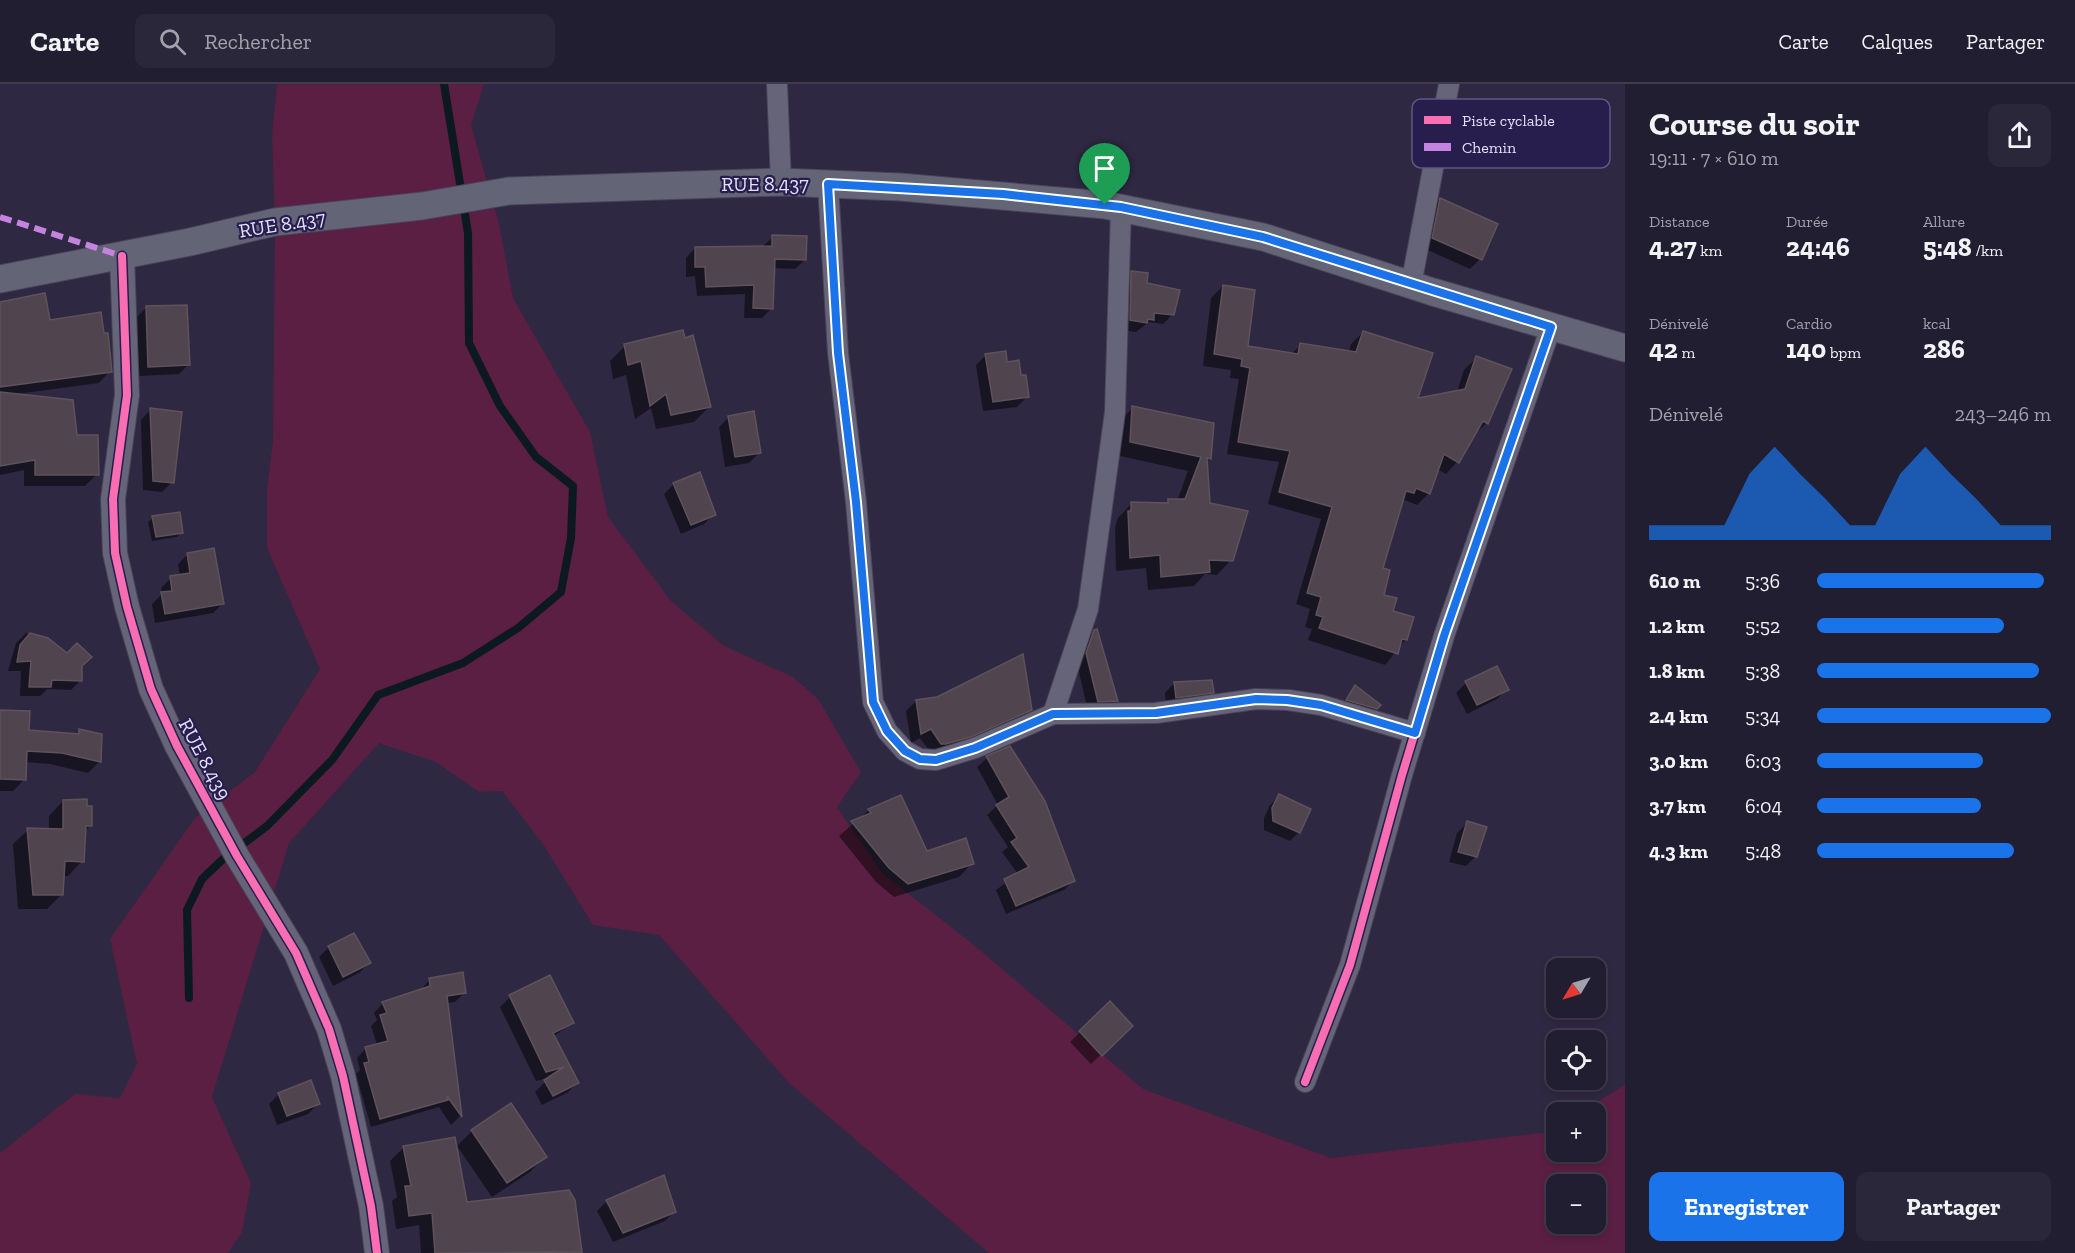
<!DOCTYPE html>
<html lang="fr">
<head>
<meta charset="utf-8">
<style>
  body { margin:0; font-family:"Zilla Slab",serif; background:#2a273a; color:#f1f3f6; height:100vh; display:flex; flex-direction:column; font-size:22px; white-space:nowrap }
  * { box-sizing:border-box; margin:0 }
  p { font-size:20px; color:#a2a2ac }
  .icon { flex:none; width:33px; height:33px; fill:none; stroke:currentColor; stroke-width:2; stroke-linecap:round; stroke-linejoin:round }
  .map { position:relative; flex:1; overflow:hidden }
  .sheet { display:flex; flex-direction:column; background:#221e32; width:450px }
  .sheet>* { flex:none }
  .needle { width:39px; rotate:232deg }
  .buttons { position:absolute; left:1546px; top:874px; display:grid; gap:12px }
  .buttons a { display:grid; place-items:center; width:60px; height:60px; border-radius:12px; background:#221e32; box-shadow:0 3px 9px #0003,0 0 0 2px #3f3c4d; font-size:30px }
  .pin { position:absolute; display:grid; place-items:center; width:51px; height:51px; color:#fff; margin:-62px -26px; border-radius:50% 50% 50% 0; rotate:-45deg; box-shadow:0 0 6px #0007 }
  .pin .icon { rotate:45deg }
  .round { display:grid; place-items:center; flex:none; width:63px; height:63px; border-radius:12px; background:#2a273a }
  .head { display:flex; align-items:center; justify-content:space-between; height:102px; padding:0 24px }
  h1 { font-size:33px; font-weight:700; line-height:45px }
  .stats { display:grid; grid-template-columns:repeat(3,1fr); gap:9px; height:102px; padding:6px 24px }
  .stats div { display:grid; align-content:center }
  .stats b { font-size:26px; font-weight:700 }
  .stats small { font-size:16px; font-weight:400 }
  .stats p { font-size:16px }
  .chart { height:168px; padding:12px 24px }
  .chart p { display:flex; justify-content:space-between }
  .chart svg { width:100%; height:108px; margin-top:6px; fill:#1a73e8; opacity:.7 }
  .primary-button { display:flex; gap:12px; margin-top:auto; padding:12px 24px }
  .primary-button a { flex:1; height:69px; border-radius:12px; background:#1a73e8; color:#fff; font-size:24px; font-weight:700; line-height:69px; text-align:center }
  .primary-button a+a { background:#2a273a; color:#f1f3f6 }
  ul { padding:0 24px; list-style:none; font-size:20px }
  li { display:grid; grid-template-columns:96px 72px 1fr; align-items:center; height:45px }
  li i { height:15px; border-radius:8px; background:#1a73e8 }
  header { display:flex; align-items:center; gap:36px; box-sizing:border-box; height:84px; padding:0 30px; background:#221e32; border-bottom:2px solid #3f3c4d }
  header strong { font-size:28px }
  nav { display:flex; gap:33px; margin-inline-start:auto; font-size:21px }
  .search { width:420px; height:54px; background:#2a273a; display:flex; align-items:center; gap:15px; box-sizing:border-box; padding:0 21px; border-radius:12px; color:#a2a2ac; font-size:22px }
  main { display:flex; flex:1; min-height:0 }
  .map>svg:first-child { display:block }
</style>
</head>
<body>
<header>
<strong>Carte</strong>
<div class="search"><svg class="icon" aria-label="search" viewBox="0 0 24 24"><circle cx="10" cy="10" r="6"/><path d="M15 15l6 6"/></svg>Rechercher</div>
<nav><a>Carte</a><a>Calques</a><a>Partager</a></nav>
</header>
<main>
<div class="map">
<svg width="1625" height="1169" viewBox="0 0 1625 1169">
  <rect width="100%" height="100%" fill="#2e2842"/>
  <!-- green -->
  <path fill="#5a1f42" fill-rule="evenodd" d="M277,0H484L471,41L499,140L513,214L590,348L608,433L671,517L724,562L793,593L818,615L861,688L837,723L882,789L974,861L1143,1005L1331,1074L1548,1048L1557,1043V1068H1596V1029H1579L1625,1001V1169H989L789,999L659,851L593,841L543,760L502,707L479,708L436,678L379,659L289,759L212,1013L251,1099L242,1148L228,1169H0V1069L75,1010L120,1014L137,980L110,855L195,734L255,688L320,585L267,464V405L273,356L275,138L272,51ZM1557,1101H1596V1140H1557Z"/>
  <!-- shadow -->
  <g fill="#0007">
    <polygon points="1440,115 1496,141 1480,175 1470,185 1423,164 1430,125"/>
    <polygon points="773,153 805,176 795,185 773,184 772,224 762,234 744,234 745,210 697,212 695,192 686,193 686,174 695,164 762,163"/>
    <polygon points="1132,188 1173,230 1163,240 1149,238 1136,248 1121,246 1122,198"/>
    <polygon points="1223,202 1246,263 1291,270 1301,261 1349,268 1351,260 1363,248 1416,316 1457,308 1464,286 1476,274 1487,339 1474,350 1457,378 1446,390 1437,385 1429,409 1417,421 1405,416 1401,420 1381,485 1382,512 1406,555 1385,581 1308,556 1312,545 1305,543 1310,525 1296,520 1321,435 1268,420 1279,378 1227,370 1239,295 1230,294 1231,286 1203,282 1211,214"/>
    <polygon points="0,219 49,237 110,287 99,299 17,310 75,353 97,390 85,402 24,402 24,386 0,391"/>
    <polygon points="146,224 189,280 179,290 139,292 136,234"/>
    <polygon points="625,262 709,323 694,338 656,345 651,324 635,335 626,291 613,295 610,277"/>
    <polygon points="986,271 1020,293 1027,313 1017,323 983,327 976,281"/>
    <polygon points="1133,324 1213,341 1210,375 1205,379 1209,420 1231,476 1217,491 1205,490 1194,502 1148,506 1146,484 1116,487 1115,443 1118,434 1132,419 1165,420 1168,417 1177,417 1188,387 1116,371 1118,338"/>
    <polygon points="150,326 172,398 162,408 143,406 141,336"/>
    <polygon points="729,333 759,369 749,379 725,383 719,343"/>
    <polygon points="674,400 714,430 704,440 681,450 664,410"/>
    <polygon points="153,434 182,448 177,453 152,457 148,438"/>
    <polygon points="188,470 223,519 213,529 155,539 152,520 162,510 161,504 171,494 180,492 178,480"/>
    <polygon points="1094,547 1117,617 1107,627 1088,627 1077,580 1084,558"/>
    <polygon points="26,549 47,556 81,583 81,596 71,606 47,605 40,612 20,612 21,587 8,587 16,559"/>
    <polygon points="1174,599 1212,608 1202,618 1166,623 1165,609"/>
    <polygon points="1466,599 1507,605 1497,615 1467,630 1456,609"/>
    <polygon points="1355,603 1376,624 1366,634 1337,626"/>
    <polygon points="916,617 1031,625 1021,636 960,662 931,669 920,654 911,659 906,627"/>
    <polygon points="0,627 28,647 76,651 80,647 100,677 88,689 50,680 25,678 25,695 13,707 0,707"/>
    <polygon points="1009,664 1073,797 1064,806 1006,830 996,806 1018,790 1002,768 1008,763 987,731 998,721 977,683 987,674"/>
    <polygon points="1280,712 1299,748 1290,757 1264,746 1264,734 1270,721"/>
    <polygon points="63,717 91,741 84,748 82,777 68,792 63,792 62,810 47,825 18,825 13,760 28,746 49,746 49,732"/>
    <polygon points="869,726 926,768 972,779 959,793 894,813 876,798 839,752"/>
    <polygon points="1467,739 1476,772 1466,782 1449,778 1457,749"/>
    <polygon points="329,863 369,879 359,889 333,902 319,873"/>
    <polygon points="430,895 465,908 455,918 446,919 460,1032 451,1041 439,1023 371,1043 356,990 360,986 357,974 366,964 377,961 371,942 377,936 374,929 383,919 420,907"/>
    <polygon points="510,913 572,939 553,953 577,999 567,1009 542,1021 535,1008 549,994 536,997 500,923"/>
    <polygon points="1110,919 1131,942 1091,980 1070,958"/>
    <polygon points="279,1010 318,1020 308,1030 277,1041 269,1020"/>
    <polygon points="510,1021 545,1072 530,1088 492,1113 457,1062 472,1047"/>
    <polygon points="404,1063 465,1120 580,1167 421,1169 419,1141 396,1145 392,1117 397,1113 390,1077"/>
    <polygon points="607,1117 675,1127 665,1137 613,1158 597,1127"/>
  </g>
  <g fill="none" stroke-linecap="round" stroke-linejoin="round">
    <!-- stream -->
    <polyline stroke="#0d1920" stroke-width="8" points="189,914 187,826 202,795 222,776 267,742 332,676 378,611 463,579 518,544 561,508 571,454 573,402 536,373 500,322 469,259 468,149 444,0"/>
  </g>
  <!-- building -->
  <g fill="#50454e" stroke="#5f525a" stroke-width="1.5">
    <polygon points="1440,114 1498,140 1482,176 1432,154"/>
    <polygon points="772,151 807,152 806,176 775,175 773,225 753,224 754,201 706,203 705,183 695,183 695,163 772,162"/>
    <polygon points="1131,187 1148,189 1147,199 1180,206 1174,231 1154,229 1154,236 1148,235 1147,239 1130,236"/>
    <polygon points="1223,201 1255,206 1248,262 1298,270 1300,259 1356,268 1363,247 1433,269 1418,314 1465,305 1476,272 1512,285 1488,340 1483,337 1459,379 1444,370 1430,410 1416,404 1414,409 1406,407 1383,484 1390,486 1384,511 1397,514 1393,527 1414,533 1407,556 1402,555 1398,570 1319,544 1323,533 1316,531 1321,513 1307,509 1332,423 1279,408 1290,367 1238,358 1250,284 1241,282 1242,275 1214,270"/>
    <polygon points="45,209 50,236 101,228 104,249 108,249 112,288 0,303 0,218"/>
    <polygon points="187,221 190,281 148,283 146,222"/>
    <polygon points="683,246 685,254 693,251 711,323 671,331 666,310 650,322 641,277 628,281 624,260"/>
    <polygon points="1006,267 1007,278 1019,276 1021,291 1026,291 1029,313 993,318 985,270"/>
    <polygon points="0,308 73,316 77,351 98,351 99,391 35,391 35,376 0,382"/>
    <polygon points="1132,322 1214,339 1211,375 1207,374 1210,419 1248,427 1233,477 1209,476 1210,488 1161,493 1160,471 1130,474 1128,427 1131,427 1131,418 1168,419 1168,415 1185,415 1201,373 1130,358"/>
    <polygon points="150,324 182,328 174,399 153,397"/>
    <polygon points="754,327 761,369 735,373 728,332"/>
    <polygon points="700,388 716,431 691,441 673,399"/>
    <polygon points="180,428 183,449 156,453 152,432"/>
    <polygon points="214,464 224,520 165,530 161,508 172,507 170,492 190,489 187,469"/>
    <polygon points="1097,545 1118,617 1098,618 1086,569 1094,546"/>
    <polygon points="30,549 48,554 67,569 77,559 92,573 82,582 82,597 52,596 51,603 29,603 31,577 17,578 20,561"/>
    <polygon points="1023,570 1032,626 971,653 946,660 941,660 931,645 921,650 916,616 937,613"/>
    <polygon points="1497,582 1509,606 1477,621 1465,597"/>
    <polygon points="1212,596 1214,609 1176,614 1174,598"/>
    <polygon points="1355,601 1381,621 1377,625 1346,616"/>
    <polygon points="0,626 30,627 29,646 79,650 79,645 102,650 101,678 62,669 27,667 26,696 0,695"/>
    <polygon points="1010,662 1045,717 1075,797 1016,822 1004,795 1029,783 1011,758 1017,754 996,721 1009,713 986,672"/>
    <polygon points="1279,710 1311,725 1300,749 1273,737 1272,724"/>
    <polygon points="901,711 927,767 966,754 974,780 908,800 889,784 851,737 871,729 868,725"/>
    <polygon points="87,715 87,722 92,722 92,742 86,742 84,778 65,777 63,811 33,811 27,744 63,745 63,716"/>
    <polygon points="1467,737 1487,743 1477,773 1458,768"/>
    <polygon points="354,849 371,879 343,893 328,862"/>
    <polygon points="463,888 466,909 447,912 462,1033 447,1012 448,1016 380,1035 364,979 369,978 365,963 388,957 380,931 387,929 382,918 430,902 429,894"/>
    <polygon points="550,891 574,939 553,949 579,999 553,1012 544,996 564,983 546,988 509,911"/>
    <polygon points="1110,917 1133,942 1102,972 1079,947"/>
    <polygon points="311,996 320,1020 287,1032 278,1009"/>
    <polygon points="511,1019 547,1073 507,1099 471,1046"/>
    <polygon points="455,1053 467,1118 569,1106 575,1116 582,1168 435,1169 432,1129 409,1132 405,1102 411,1102 403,1062"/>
    <polygon points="664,1091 676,1128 623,1149 606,1116"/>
  </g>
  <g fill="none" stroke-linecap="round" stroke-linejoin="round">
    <!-- minor casing -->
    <g stroke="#494359" stroke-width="22">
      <g id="minor">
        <polyline points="777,0 781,98"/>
        <polyline points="828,100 838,269 856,418 873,618 887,647 905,667 920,675 936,676 975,664 1053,630 1156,629 1256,615 1288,616 1321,621 1415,649"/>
        <polyline points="1411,201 1449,0"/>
        <polyline points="1053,630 1088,525 1115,328 1121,124"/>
        <polyline points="1305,998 1350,881 1402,691 1444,552 1551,243"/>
      </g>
    </g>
    <!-- tertiary casing -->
    <g stroke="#494359" stroke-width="26">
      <polyline id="tertiary" points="122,172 127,311 113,415 115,469 127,523 151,605 177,662 237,772 296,869 329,945 343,992 371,1122 377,1169"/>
    </g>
    <!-- secondary casing -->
    <g stroke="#494359" stroke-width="29">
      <polyline id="secondary" points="0,195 190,158 275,138 422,122 509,107 781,98 900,103 1105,121 1263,153 1433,208 1625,264"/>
    </g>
    <!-- minor -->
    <use href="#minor" stroke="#666478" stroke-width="20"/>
    <!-- tertiary -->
    <use href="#tertiary" stroke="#666478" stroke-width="24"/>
    <!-- secondary -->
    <use href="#secondary" stroke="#646477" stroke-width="27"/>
    <!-- quiet -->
    <polyline stroke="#c483df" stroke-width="6" stroke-dasharray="12 6" stroke-linecap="butt" points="0,133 122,172"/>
    <!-- cycleway casing -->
    <g stroke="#281e4d" stroke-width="11">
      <g id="cycleway">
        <polyline points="828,100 838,269 856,418 873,618 887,647 905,667 920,675 936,676 975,664 1053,630 1156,629 1256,615 1288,616 1321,621 1415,649"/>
        <polyline points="122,172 127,311 113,415 115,469 127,523 151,605 177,662 237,772 296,869 329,945 343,992 371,1122 377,1169"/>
        <polyline points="1305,998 1350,881 1402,691 1444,552 1551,243"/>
      </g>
    </g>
    <!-- cycleway -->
    <use href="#cycleway" stroke="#f96db3" stroke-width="8"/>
  </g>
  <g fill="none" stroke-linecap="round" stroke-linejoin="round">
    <!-- route casing -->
    <g stroke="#fff" stroke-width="12">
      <polygon id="route" points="828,100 1003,110 1121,123 1263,153 1551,243 1444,552 1415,649 1321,621 1287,616 1256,615 1156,629 1053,630 975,664 936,676 920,675 905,667 887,647 873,618 856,418 838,269"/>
    </g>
    <!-- route -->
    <use href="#route" stroke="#1a73e8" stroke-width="8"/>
  </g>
  <g text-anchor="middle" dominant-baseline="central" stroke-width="4.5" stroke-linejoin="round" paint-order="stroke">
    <!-- street labels -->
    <g font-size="20" fill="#e3e0ff" stroke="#281e4d">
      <text x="765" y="100">RUE 8.437</text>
      <text transform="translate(282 140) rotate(-9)">RUE 8.437</text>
      <text transform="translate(205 675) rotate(62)">RUE 8.439</text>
    </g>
  </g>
  <!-- legend -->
  <rect x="1412" y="15" width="198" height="69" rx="9" fill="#281e4d" stroke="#605882" stroke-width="1.5"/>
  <rect x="1424" y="32" width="27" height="8" fill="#f96db3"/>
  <rect x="1424" y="59" width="27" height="8" fill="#c483df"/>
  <g font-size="16" fill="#e3e0ff">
    <text x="1462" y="42">Piste cyclable</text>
    <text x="1462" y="69">Chemin</text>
  </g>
</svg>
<div class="buttons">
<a><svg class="needle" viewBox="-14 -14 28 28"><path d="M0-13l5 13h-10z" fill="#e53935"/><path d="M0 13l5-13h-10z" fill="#a2a2ac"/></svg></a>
<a><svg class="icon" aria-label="locate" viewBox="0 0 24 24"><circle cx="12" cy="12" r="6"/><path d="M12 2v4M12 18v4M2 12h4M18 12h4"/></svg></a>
<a>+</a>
<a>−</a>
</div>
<div class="pin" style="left:1105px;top:121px;background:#1e9e55"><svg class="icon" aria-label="arrive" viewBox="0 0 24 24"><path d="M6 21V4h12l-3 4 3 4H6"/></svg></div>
</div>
<section class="sheet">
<div class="head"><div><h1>Course du soir</h1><p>19:11 · 7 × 610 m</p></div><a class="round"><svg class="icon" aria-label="share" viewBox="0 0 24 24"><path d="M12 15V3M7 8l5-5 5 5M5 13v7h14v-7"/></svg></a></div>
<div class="stats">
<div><p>Distance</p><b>4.27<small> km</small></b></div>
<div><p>Durée</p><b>24:46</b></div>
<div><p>Allure</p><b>5:48<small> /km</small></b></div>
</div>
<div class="stats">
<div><p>Dénivelé</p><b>42<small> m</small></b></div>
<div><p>Cardio</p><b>140<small> bpm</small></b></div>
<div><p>kcal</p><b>286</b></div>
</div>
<div class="chart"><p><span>Dénivelé</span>243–246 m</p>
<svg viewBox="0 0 160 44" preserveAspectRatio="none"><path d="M0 44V38L10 38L20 38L30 38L40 17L50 6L60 17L70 27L80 38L90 38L100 17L110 6L120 17L130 27L140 38L150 38L160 38V44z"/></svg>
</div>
<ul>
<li><b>610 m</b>5:36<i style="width:97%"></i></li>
<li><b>1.2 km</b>5:52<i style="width:80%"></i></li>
<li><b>1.8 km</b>5:38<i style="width:95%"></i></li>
<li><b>2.4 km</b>5:34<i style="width:100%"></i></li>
<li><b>3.0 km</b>6:03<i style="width:71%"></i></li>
<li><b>3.7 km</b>6:04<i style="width:70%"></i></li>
<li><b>4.3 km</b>5:48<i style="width:84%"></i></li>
</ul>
<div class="primary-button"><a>Enregistrer</a><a>Partager</a></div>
</section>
</main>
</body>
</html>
